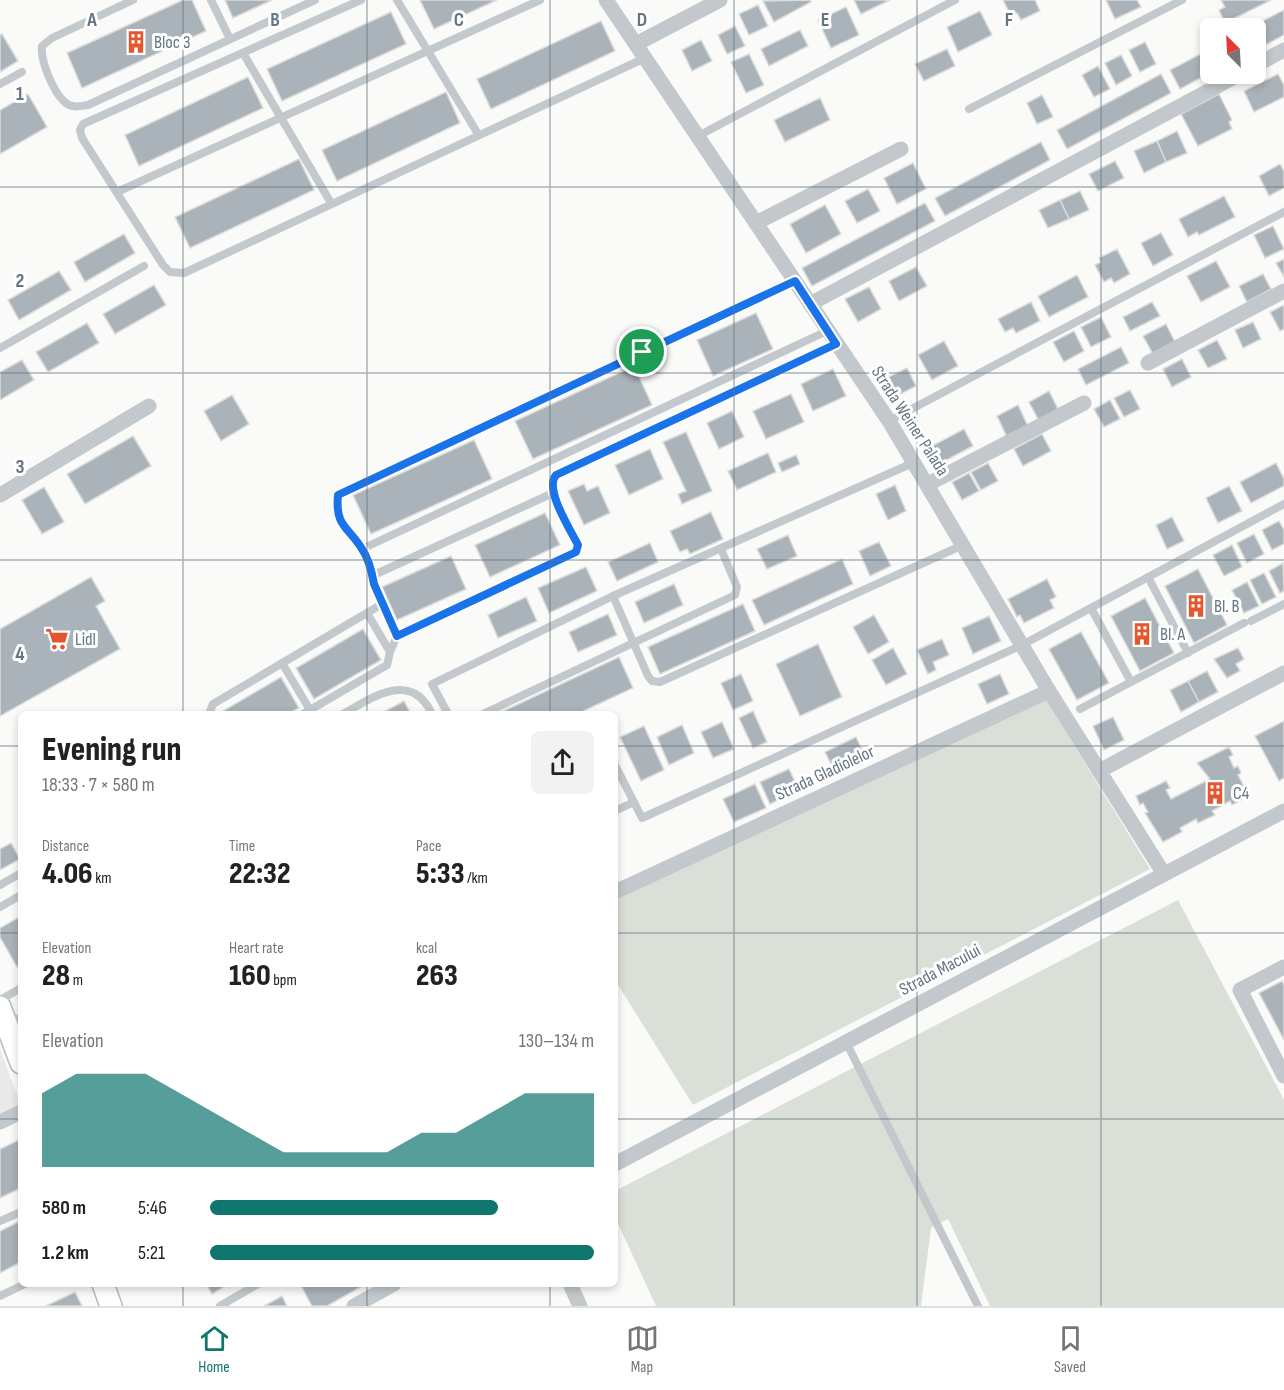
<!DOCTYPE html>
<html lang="en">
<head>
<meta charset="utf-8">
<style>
  body { margin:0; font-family:"Sofia Sans Condensed",sans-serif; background:#f2f2f2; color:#222; height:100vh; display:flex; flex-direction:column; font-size:22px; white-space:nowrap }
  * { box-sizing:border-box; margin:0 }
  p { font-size:20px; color:#767676 }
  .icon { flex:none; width:33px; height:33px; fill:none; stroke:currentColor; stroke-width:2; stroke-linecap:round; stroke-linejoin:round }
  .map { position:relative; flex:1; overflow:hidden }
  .side { position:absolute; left:18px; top:711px; width:600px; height:576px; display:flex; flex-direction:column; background:#fff; border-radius:9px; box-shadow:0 3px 9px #0003 }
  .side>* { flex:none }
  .needle { width:39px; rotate:336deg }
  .tools { position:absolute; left:1200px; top:18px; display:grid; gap:12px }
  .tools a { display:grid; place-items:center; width:66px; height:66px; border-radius:9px; background:#fff; box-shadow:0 3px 9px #0003; font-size:30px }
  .pin { position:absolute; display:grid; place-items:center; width:51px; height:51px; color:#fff; margin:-26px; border:3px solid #fff; border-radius:50%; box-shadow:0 2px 6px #0007 }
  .round { display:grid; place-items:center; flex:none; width:63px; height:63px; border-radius:9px; background:#f2f2f2 }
  .headline { display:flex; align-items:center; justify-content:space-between; height:102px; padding:0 24px }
  h1 { font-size:33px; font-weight:800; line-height:45px }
  .stats { display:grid; grid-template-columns:repeat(3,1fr); gap:9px; height:102px; padding:6px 24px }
  .stats div { display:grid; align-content:center }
  .stats b { font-size:30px; font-weight:800 }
  .stats small { font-size:16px; font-weight:400 }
  .stats p { font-size:16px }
  .chart { height:168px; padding:12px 24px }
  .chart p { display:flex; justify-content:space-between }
  .chart svg { width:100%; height:108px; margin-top:6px; fill:#0f766e; opacity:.7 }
  ul { padding:0 24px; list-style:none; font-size:20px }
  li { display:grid; grid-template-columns:96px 72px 1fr; align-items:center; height:45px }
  li i { height:15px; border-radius:8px; background:#0f766e }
  .tab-bar { display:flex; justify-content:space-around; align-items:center; height:84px; border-top:2px solid #e0e0e0; background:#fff; font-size:16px; color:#767676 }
  .tab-bar a { display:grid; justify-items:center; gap:3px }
  .tab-bar .on { color:#0f766e }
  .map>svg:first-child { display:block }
</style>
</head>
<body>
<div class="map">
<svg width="1284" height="1306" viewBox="0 0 1284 1306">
  <rect width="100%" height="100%" fill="#fafaf8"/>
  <!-- built -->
  <polygon fill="#e8e9e9" points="0,1049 21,1106 0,1116"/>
  <!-- green -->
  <g fill="#dadfd7">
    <polygon points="1046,700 1150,869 693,1105 615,980 615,895"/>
    <polygon points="1178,900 1284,1100 1284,1306 990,1306 948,1219 931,1228 921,1306 656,1306 615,1217 615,1191"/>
  </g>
  <!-- building -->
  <g fill="#aab3b9" stroke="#dcdcda" stroke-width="1.5">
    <polygon points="183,0 192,0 206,31 82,88 67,53"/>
    <polygon points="225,0 272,0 233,18"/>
    <polygon points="420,0 497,0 434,29"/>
    <polygon points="810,0 811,2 774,22 763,1"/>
    <polygon points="854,0 890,0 861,14"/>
    <polygon points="1003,0 1035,0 1040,11 1021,20 1017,13 1011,16"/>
    <polygon points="1106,0 1137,0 1141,7 1115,19"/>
    <polygon points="1221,0 1271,0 1225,23 1219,10 1225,7"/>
    <polygon points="758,5 768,26 749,35 739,14"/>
    <polygon points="846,7 859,35 831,48 818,20"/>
    <polygon points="1284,10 1284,35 1256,50 1256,28 1249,28"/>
    <polygon points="980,11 992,35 958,52 947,27"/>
    <polygon points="391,12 406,44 282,101 267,69"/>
    <polygon points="601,21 615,51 491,109 477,79"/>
    <polygon points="735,26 745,46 727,54 718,35"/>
    <polygon points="800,30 808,46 769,66 761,49"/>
    <polygon points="2,34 18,61 0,72 0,35"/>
    <polygon points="701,40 712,61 692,71 682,50"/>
    <polygon points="1145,42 1156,64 1140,72 1129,50"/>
    <polygon points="947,49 955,66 924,81 915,64"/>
    <polygon points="1210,49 1210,73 1180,89 1170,70"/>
    <polygon points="749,54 764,85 746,93 731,62"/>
    <polygon points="1121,55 1132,76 1116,85 1105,63"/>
    <polygon points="1098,66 1110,89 1094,97 1082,75"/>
    <polygon points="1161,74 1171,93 1067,149 1057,130"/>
    <polygon points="1278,74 1284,85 1284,97 1254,112 1244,91"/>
    <polygon points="248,77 263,108 139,166 125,135"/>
    <polygon points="446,92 460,123 337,181 322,150"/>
    <polygon points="28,94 47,127 0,154 0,110"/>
    <polygon points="1219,94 1232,120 1229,122 1232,129 1198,146 1181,114"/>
    <polygon points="1042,95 1053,117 1037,124 1027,103"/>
    <polygon points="820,98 830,120 785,142 774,120"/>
    <polygon points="1177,131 1187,153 1166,162 1157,141"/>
    <polygon points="1157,141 1166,162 1144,173 1134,151"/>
    <polygon points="1041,142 1050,160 945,216 935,198"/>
    <polygon points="299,159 314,190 190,248 175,217"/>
    <polygon points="1115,161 1124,178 1098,191 1089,174"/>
    <polygon points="913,163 926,189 897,204 884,178"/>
    <polygon points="1280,164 1284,171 1284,188 1269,196 1259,176"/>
    <polygon points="868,189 880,211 857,223 845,201"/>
    <polygon points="1080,191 1089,210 1069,219 1060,200"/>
    <polygon points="1224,196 1235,217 1199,235 1197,232 1188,237 1179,219"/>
    <polygon points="1060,200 1069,219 1048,228 1039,210"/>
    <polygon points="925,203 935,221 812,286 802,268"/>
    <polygon points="825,205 841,234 806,253 790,224"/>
    <polygon points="1273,226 1284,249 1265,258 1254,235"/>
    <polygon points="1161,233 1173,255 1153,266 1141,243"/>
    <polygon points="124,234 135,253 85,282 74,262"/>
    <polygon points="1117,249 1130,274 1114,283 1111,278 1104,282 1095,265 1101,262 1099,258"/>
    <polygon points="1284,259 1284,277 1276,263"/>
    <polygon points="1216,261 1230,287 1201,302 1187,276"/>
    <polygon points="916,267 927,286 899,301 889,281"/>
    <polygon points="59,271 71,290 19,320 8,300"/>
    <polygon points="1263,274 1271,289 1247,302 1239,286"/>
    <polygon points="1077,275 1088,297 1049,317 1038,296"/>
    <polygon points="154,285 166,305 115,334 103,314"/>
    <polygon points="869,287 881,309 858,322 845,299"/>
    <polygon points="1031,302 1040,321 1016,333 1013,328 1005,332 998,319"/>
    <polygon points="1152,302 1160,316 1130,331 1123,317"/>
    <polygon points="1284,305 1284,329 1280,331 1270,312"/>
    <polygon points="756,313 773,349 713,376 697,340"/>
    <polygon points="1101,317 1111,337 1091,347 1081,327"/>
    <polygon points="1253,322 1261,339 1243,348 1235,330"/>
    <polygon points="87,323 99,343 48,372 36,352"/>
    <polygon points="1166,324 1175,342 1153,354 1143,336"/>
    <polygon points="1074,331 1084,351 1064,362 1053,342"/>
    <polygon points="1217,340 1227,359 1208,368 1198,350"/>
    <polygon points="944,341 958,366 932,380 918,355"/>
    <polygon points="1121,347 1129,363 1086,385 1078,369"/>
    <polygon points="1182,359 1191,377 1172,387 1163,369"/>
    <polygon points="22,360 34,380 0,400 0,372"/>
    <polygon points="634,366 652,405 533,459 515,421"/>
    <polygon points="907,368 916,386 895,397 886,378"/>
    <polygon points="833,369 846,396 813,411 801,384"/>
    <polygon points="1130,390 1140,409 1124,417 1114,398"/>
    <polygon points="1049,391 1059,411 1039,421 1029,402"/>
    <polygon points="791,394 804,422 766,439 753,411"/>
    <polygon points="232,395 249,424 221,441 204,411"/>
    <polygon points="1110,400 1120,419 1104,427 1094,409"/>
    <polygon points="1018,405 1028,426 1007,437 997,416"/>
    <polygon points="732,411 744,437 719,449 707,423"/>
    <polygon points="964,429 973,446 939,464 930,447"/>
    <polygon points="686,432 712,491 682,504 678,494 686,491 663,442"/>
    <polygon points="1042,434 1051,451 1023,466 1014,449"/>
    <polygon points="133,436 151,466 85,504 67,474"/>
    <polygon points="474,440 492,479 371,534 353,495"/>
    <polygon points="650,449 663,479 629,495 615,465"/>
    <polygon points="768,453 776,472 737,490 728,471"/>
    <polygon points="796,455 800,464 782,472 778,463"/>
    <polygon points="988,463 998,481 981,490 971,472"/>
    <polygon points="1276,463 1284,479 1284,486 1251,503 1240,482"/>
    <polygon points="969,473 979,491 962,500 952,482"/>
    <polygon points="584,484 587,491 598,486 610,513 584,525 568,491"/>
    <polygon points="895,485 906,511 888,520 876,494"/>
    <polygon points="1229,486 1242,511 1218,523 1206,498"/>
    <polygon points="44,487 64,522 42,534 22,500"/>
    <polygon points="711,512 723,539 690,554 687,549 680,552 670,531"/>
    <polygon points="545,513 560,545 490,577 475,545"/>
    <polygon points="1172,517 1184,541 1167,549 1156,525"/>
    <polygon points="1279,521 1284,530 1284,544 1272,550 1262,530"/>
    <polygon points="1254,534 1264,554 1247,563 1237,543"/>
    <polygon points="788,535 797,556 767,569 757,549"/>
    <polygon points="879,542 891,566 870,576 859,551"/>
    <polygon points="650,543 658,562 617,581 608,562"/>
    <polygon points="1232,545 1242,567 1224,576 1213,555"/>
    <polygon points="451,556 466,589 397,620 382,587"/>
    <polygon points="842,559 853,584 764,625 752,600"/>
    <polygon points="1283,563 1284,591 1280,593 1269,571"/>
    <polygon points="586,567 597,591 549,613 538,588"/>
    <polygon points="1198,569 1227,625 1194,643 1165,586"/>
    <polygon points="1264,573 1276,597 1262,604 1250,580"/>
    <polygon points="91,577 105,601 96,606 120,649 0,716 0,629"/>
    <polygon points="1047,579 1056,597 1050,600 1054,608 1024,623 1020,615 1017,617 1008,599"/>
    <polygon points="1247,582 1259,606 1244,613 1232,590"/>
    <polygon points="674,584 683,605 644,623 635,602"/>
    <polygon points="526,597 537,621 498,638 488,615"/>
    <polygon points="1145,598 1174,653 1140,671 1111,616"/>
    <polygon points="743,604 755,631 660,674 648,647"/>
    <polygon points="608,614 617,635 578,652 569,632"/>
    <polygon points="874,615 889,642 868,654 853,627"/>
    <polygon points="989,616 1001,641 973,654 962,628"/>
    <polygon points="363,629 381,660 314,699 296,668"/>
    <polygon points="1081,632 1109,683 1077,700 1049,649"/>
    <polygon points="942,639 949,655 933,662 936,670 928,674 917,650"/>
    <polygon points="818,644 842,697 800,716 776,664"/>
    <polygon points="893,648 907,674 886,685 872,660"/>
    <polygon points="1238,648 1244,659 1236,664 1240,671 1227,678 1214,659"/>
    <polygon points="619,657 633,688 577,714 497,714"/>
    <polygon points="1207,671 1218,692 1199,702 1188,681"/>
    <polygon points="741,674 753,701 733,710 721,683"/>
    <polygon points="1000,674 1009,694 987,704 978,684"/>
    <polygon points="281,677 299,708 288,714 218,714"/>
    <polygon points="1188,681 1199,702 1181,712 1170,690"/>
    <polygon points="404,701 411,714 380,714"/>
    <polygon points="753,711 767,742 753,748 739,718"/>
    <polygon points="1113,717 1124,740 1104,750 1093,726"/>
    <polygon points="1284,721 1284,778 1279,781 1255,736"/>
    <polygon points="722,722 734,749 713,758 701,732"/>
    <polygon points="682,725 694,753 669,765 657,737"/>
    <polygon points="644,726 664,770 641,781 620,737"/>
    <polygon points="856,737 867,760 836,774 825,752"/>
    <polygon points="1229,747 1233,755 1229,757 1234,768 1238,766 1241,773 1238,775 1249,796 1232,805 1230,801 1212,811 1215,815 1198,823 1196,819 1180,828 1182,832 1163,842 1145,813 1148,812 1143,803 1140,805 1136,796 1166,781 1170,788 1166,790 1171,799 1210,779 1197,763"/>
    <polygon points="789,769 799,790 770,804 760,782"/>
    <polygon points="755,784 766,808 734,822 723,799"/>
    <polygon points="11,843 20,859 0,870 0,849"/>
    <polygon points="21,916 21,965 17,967 0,937 0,928"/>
    <polygon points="1282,981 1284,985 1284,1040 1259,993"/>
    <polygon points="21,1139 21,1188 0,1198 0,1149"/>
    <polygon points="20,1221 21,1262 0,1273 0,1231"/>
    <polygon points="206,1284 229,1284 212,1294"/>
    <polygon points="300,1284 366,1284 327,1306 312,1306"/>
    <polygon points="75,1292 82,1306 46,1306"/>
    <polygon points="282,1296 287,1306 264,1306"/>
  </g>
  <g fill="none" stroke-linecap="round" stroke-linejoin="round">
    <!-- secondary casing -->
    <g stroke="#b3babf" stroke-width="24">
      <g id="secondary">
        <polyline points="0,1007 21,1063"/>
        <polyline points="103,1284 111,1306"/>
      </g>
    </g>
    <!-- lane -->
    <g stroke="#c3c8cc" stroke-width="8">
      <path d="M133,0L52,38L42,46C40,61 55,98 69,105C76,108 81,106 88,105L315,0"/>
      <polyline points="211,0 230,39"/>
      <polyline points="361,0 83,124 80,130 82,138 163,265 170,272 184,273 645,58"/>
      <polyline points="397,0 478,134"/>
      <polyline points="243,53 331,203"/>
      <polyline points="0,84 22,72"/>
      <polyline points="969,109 1182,0"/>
      <polyline points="698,136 955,0"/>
      <polyline points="117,192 540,0"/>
      <path d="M795,281L338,495C336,517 346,533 362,549L827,331"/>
      <polyline points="0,348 144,266"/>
      <polyline points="889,421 1284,212"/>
      <polyline points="362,549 374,575"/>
      <polyline points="1148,577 1188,653"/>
      <polyline points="613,596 648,676 652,681 660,682 963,545"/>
      <polyline points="1091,608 1131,682 1244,623"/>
      <polyline points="1251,621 1284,604"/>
      <polyline points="397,636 374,584 374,575 553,493"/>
      <path d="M390,652L397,636L576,552L578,545C570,529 544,489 556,475L836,344"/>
      <polyline points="282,663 310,710"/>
      <polyline points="1080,709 1131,682"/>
      <polyline points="209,714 213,704 382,604"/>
      <polyline points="303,714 387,665 390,652 367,613"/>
      <path d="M343,714C372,698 411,669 432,714"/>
      <polyline points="448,714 432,684 613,596 915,462"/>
      <polyline points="483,714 735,595 737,587 721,549"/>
      <polyline points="615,765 642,818 1022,645 1284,504"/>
      <polyline points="615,811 634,802"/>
      <polyline points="0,885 21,873"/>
      <polyline points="0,907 21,895"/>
      <polyline points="0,1000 21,988"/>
      <polyline points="8,1024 21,1017"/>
      <polyline points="846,1042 978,1306"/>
      <polyline points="0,1221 21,1212"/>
      <polyline points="0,1296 25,1284"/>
      <polyline points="220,1306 258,1284"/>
    </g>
    <!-- street -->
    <g stroke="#c3c8cc" stroke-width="15">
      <polyline points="606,0 889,421 1049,691 1164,874"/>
      <polyline points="636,44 720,0"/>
      <polyline points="1256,65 1284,50"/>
      <polyline points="756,223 901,149"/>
      <polyline points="810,304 1240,74"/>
      <polyline points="1148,363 1284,291"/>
      <polyline points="928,484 1084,403"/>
      <polyline points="0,495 149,406"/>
      <polyline points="1099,771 1284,673"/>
      <polyline points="617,891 1049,691"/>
      <polyline points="1284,967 1240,990 1284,1076"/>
      <polyline points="0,1122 21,1112"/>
      <polyline points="615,1164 1284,811"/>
      <polyline points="570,1284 580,1306"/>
      <polyline points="354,1306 394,1284"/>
    </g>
    <!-- secondary -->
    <use href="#secondary" stroke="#fff" stroke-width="21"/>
  </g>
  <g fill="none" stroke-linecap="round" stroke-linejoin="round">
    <!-- route casing -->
    <g stroke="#fff" stroke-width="12">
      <path id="route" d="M795,281L836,344L556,475C544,489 570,529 578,545L576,552L397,636L374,584C372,573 369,559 362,549C348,526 335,527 338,495Z"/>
    </g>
    <!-- route -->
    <use href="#route" stroke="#1a73e8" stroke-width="8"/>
  </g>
  <!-- grid -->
  <path fill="none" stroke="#657683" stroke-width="1.5" stroke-opacity="0.55" d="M183,0V714M367,0V714M550,0V714M734,0V1306M917,0V1306M1101,0V1306M0,187H1284M0,373H1284M0,560H1284M0,746H21M615,746H1284M0,933H21M615,933H1284M0,1119H21M615,1119H1284M183,1284V1306M367,1284V1306M550,1284V1306"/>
  <!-- icons -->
  <defs>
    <g id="building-bare" transform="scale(1.8)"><path d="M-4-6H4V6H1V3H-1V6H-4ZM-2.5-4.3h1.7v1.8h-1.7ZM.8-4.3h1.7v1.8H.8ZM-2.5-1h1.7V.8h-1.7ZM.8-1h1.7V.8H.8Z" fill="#e4572e" stroke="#fff" stroke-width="2.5" paint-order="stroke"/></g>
    <g id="supermarket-bare" transform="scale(1.8)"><path d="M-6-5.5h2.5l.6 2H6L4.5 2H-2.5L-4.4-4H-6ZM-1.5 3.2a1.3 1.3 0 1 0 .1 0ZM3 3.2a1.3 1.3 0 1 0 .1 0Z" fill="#e4572e" stroke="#fff" stroke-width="2.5" paint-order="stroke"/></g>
  </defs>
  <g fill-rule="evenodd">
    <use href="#building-bare" x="136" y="42"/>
    <use href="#building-bare" x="1196" y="606"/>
    <use href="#building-bare" x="1142" y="634"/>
    <use href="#supermarket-bare" x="57" y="639"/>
    <use href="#building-bare" x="1215" y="793"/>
  </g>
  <g text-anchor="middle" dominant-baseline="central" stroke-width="6" stroke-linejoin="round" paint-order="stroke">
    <!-- poi labels -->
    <g font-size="18" fill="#657683" stroke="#fff" text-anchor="start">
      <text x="154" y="42">Bloc 3</text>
      <text x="1214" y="606">Bl. B</text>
      <text x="1160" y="634">Bl. A</text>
      <text x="75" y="639">Lidl</text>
      <text x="1233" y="793">C4</text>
    </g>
    <!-- street labels -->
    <g font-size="18" fill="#657683" stroke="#fff">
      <text transform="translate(910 421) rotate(57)">Strada Weiner Palada</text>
      <text transform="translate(825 773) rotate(-25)">Strada Gladiolelor</text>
      <text transform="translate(940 970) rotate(-28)">Strada Macului</text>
    </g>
  </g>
  <g font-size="20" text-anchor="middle" font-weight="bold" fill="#657683" stroke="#fff" stroke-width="6" stroke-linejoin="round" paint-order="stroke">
    <text x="92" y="26">A</text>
    <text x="275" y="26">B</text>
    <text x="459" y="26">C</text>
    <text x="642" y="26">D</text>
    <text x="825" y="26">E</text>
    <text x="1009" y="26">F</text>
    <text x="20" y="100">1</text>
    <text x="20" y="287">2</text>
    <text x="20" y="473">3</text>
    <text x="20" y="660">4</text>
  </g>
</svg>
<div class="tools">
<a><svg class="needle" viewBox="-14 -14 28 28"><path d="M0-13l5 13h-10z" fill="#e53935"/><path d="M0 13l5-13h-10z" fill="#767676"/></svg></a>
</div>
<div class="pin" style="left:642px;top:352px;background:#1e9e55"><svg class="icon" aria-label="arrive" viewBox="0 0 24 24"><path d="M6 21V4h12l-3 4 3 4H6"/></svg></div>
<section class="side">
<div class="headline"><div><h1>Evening run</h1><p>18:33 · 7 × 580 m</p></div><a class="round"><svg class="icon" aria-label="share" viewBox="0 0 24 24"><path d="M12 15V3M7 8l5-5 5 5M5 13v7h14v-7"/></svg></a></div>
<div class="stats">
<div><p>Distance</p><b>4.06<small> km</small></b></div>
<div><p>Time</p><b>22:32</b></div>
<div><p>Pace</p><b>5:33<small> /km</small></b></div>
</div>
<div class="stats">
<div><p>Elevation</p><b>28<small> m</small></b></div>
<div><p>Heart rate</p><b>160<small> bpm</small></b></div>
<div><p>kcal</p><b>263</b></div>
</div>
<div class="chart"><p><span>Elevation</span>130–134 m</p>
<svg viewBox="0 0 160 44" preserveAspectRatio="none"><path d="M0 44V14L10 6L20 6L30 6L40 14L50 22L60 30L70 38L80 38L90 38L100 38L110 30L120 30L130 22L140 14L150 14L160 14V44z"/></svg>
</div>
<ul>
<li><b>580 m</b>5:46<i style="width:75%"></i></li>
<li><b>1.2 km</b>5:21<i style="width:100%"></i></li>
</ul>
</section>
</div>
<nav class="tab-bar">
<a class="on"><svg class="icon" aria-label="home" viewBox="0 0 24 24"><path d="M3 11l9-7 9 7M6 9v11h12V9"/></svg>Home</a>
<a><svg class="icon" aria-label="map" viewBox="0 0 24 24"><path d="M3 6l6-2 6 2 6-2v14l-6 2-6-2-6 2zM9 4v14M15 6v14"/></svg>Map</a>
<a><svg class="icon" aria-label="saved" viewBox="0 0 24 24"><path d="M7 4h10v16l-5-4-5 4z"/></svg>Saved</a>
</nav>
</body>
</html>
